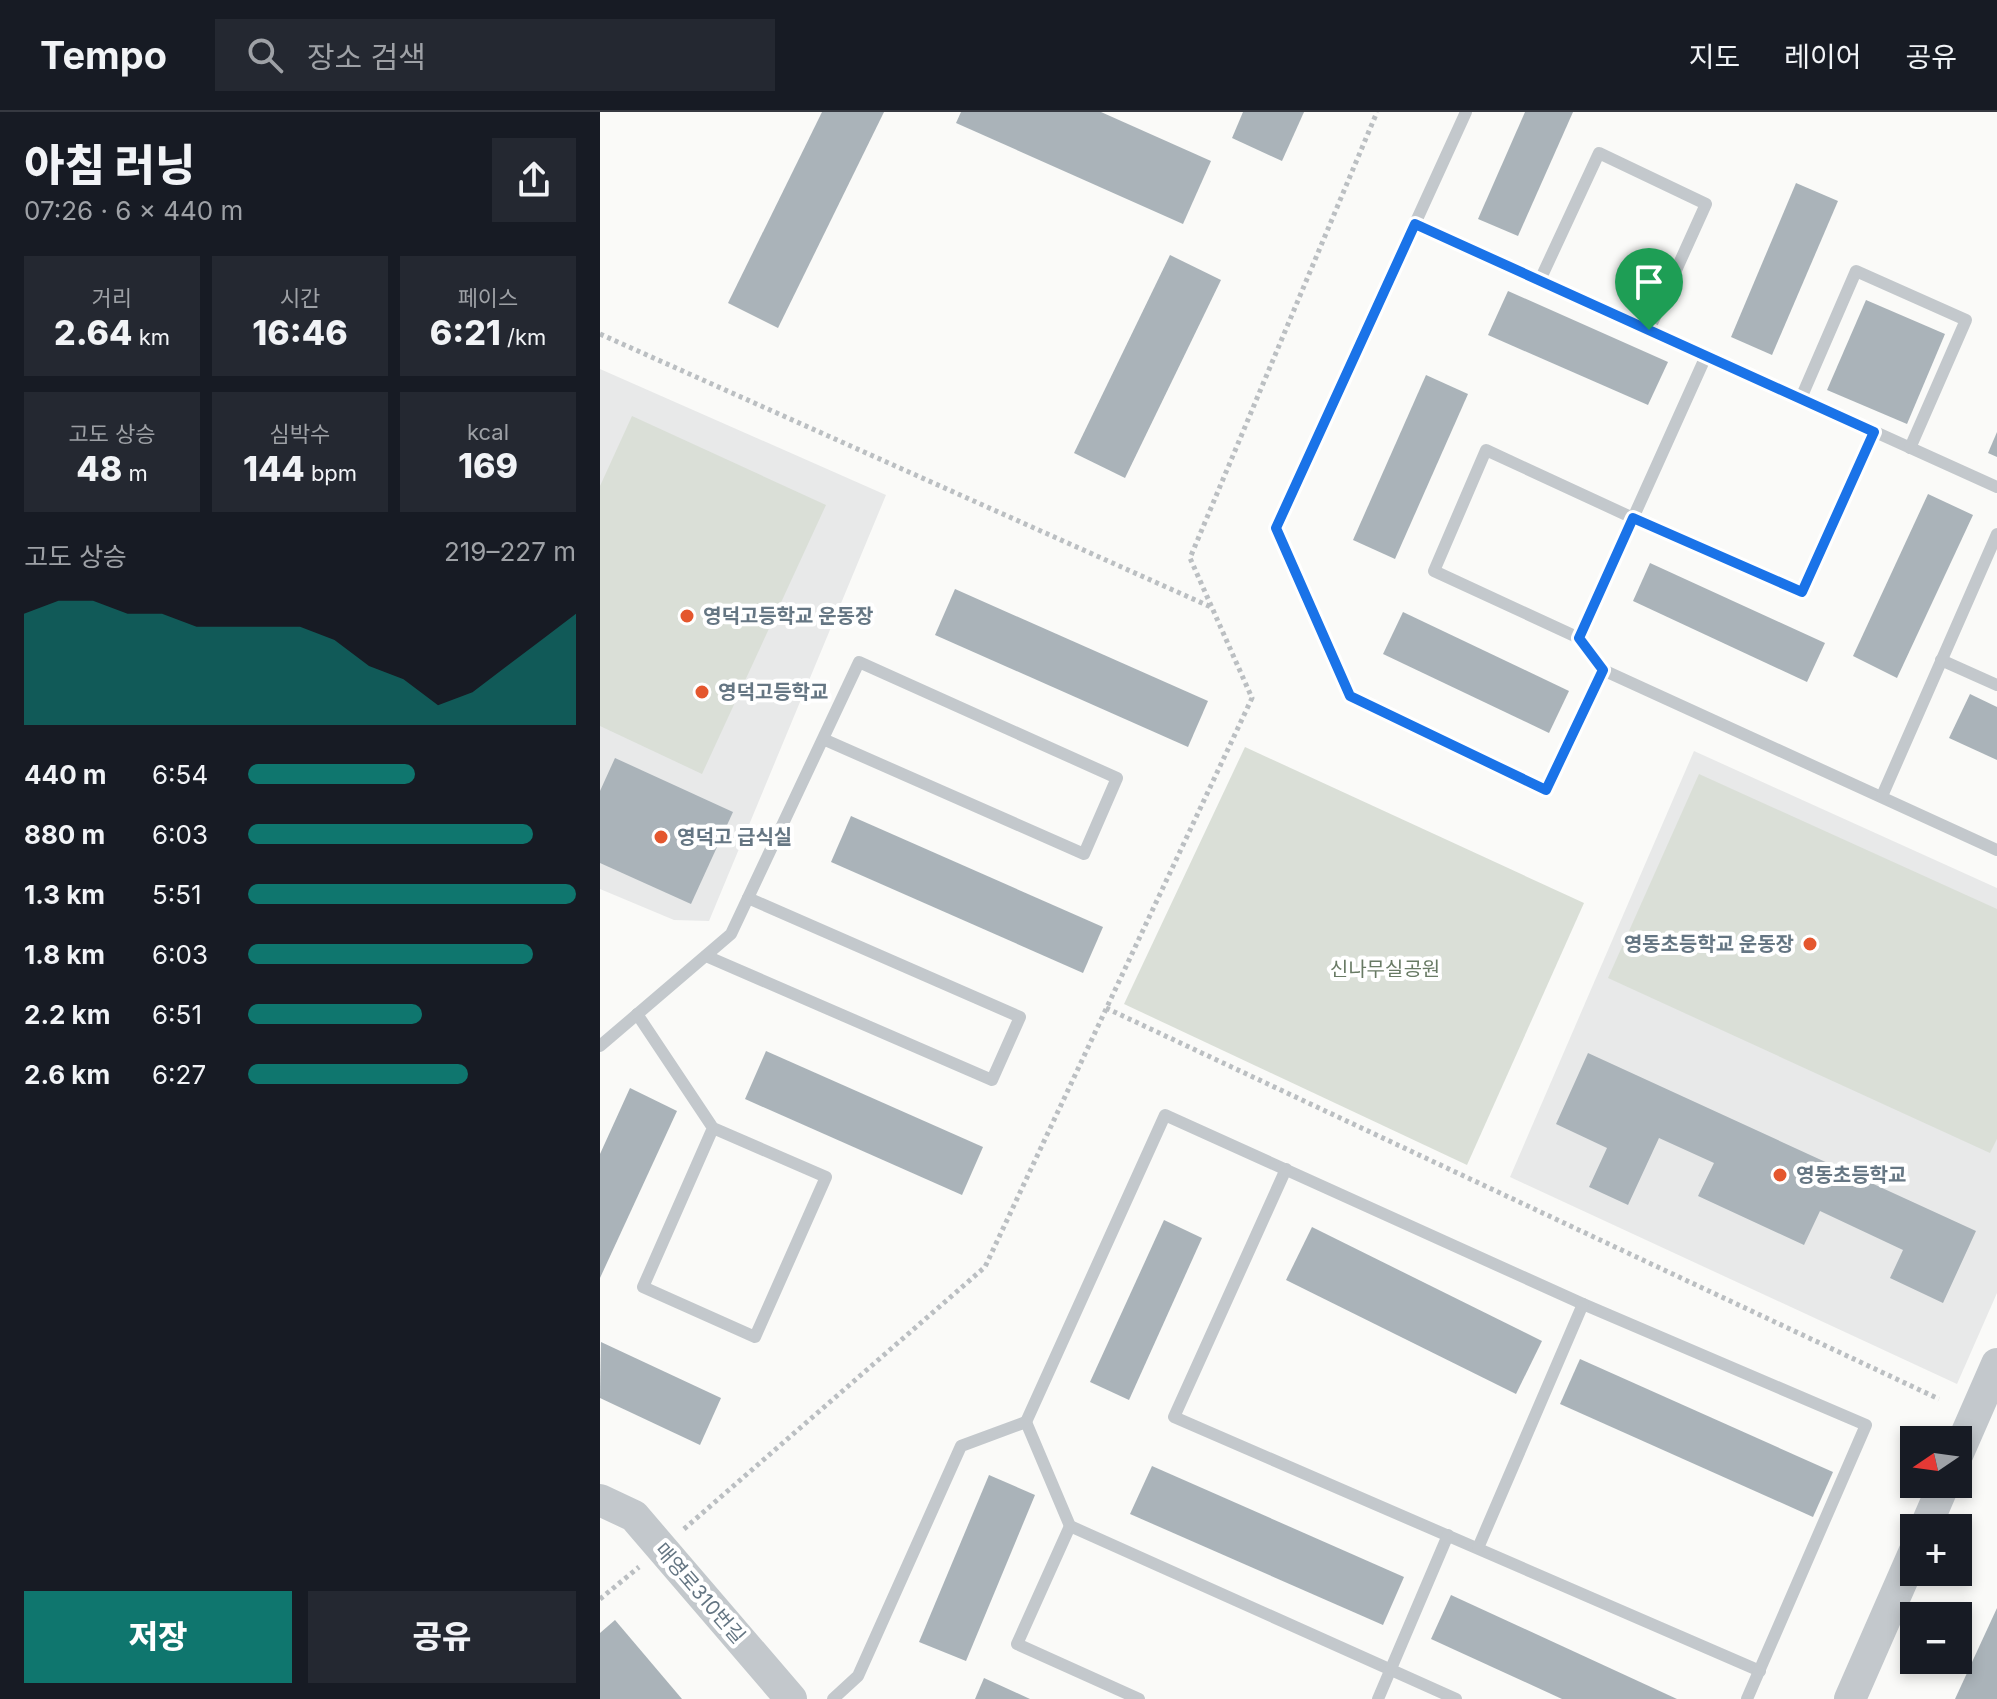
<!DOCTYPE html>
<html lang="ko">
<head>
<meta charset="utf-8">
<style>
  body { margin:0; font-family:Inter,"Noto Sans KR",sans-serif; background:#242831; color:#f1f3f6; height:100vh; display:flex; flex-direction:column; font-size:30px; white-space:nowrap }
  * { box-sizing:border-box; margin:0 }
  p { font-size:26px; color:#9ea1a6 }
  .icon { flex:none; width:44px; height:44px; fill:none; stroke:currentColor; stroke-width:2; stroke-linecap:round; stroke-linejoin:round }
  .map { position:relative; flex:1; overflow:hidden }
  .side { display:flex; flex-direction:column; background:#171b24; width:600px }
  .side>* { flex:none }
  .needle { width:52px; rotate:257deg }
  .tools { position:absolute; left:1300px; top:1314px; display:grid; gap:16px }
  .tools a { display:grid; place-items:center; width:72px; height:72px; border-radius:0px; background:#171b24; box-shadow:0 4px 12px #0003; font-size:40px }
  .pin { position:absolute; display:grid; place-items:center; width:68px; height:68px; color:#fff; margin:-82px -34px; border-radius:50% 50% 50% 0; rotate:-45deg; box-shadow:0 0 8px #0007 }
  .pin .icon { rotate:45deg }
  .round { display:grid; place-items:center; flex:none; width:84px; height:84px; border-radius:0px; background:#242831 }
  .head { display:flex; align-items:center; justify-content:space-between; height:136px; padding:0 24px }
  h1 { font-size:44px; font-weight:800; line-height:60px }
  .figures { display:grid; grid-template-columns:repeat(3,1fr); gap:12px; height:136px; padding:8px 24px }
  .figures div { display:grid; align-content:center; border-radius:0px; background:#242831; text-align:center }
  .figures b { font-size:34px; font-weight:800 }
  .figures small { font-size:22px; font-weight:400 }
  .figures p { font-size:22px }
  .chart { height:224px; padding:16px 24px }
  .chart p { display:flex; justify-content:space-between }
  .chart svg { width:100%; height:144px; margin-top:8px; fill:#0f766e; opacity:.7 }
  .cta { display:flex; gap:16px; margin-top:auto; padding:16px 24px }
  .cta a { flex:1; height:92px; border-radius:0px; background:#0f766e; color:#fff; font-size:32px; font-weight:800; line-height:92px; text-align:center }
  .cta a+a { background:#242831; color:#f1f3f6 }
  ul { padding:0 24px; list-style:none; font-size:26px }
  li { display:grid; grid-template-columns:128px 96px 1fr; align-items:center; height:60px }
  li i { height:20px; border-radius:10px; background:#0f766e }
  header { display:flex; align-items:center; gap:48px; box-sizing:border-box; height:112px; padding:0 40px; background:#171b24; border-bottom:2px solid #363941 }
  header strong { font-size:38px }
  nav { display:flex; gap:44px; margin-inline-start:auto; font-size:28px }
  .search { width:560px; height:72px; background:#242831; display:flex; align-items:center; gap:20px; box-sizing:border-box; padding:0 28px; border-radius:0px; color:#9ea1a6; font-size:30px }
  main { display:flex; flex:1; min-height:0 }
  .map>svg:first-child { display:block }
</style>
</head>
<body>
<header>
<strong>Tempo</strong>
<div class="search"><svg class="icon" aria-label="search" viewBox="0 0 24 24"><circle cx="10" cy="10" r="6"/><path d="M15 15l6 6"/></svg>장소 검색</div>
<nav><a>지도</a><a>레이어</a><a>공유</a></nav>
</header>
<main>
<section class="side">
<div class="head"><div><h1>아침 러닝</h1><p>07:26 · 6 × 440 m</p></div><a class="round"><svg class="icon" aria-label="share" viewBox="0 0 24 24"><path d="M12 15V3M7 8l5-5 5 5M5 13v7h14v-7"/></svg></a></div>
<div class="figures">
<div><p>거리</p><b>2.64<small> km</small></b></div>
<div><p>시간</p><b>16:46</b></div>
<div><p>페이스</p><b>6:21<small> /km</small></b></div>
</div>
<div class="figures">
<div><p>고도 상승</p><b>48<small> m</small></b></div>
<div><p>심박수</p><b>144<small> bpm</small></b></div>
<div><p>kcal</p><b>169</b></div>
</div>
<div class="chart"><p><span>고도 상승</span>219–227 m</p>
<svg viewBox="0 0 160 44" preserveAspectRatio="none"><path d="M0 44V10L10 6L20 6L30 10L40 10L50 14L60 14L70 14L80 14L90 18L100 26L110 30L120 38L130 34L140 26L150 18L160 10V44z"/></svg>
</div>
<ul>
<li><b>440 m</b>6:54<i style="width:51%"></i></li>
<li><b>880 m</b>6:03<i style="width:87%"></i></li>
<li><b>1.3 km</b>5:51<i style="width:100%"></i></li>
<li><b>1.8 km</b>6:03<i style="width:87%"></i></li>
<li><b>2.2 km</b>6:51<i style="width:53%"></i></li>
<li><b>2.6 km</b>6:27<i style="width:67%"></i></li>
</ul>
<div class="cta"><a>저장</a><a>공유</a></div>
</section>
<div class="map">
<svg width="1397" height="1587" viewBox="0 0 1397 1587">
  <rect width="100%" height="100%" fill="#fafaf8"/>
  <!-- built -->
  <g fill="#e8e9e9">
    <polygon points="0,257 286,383 109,809 74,808 0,777"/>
    <polygon points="1094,639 1397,776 1397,1181 1357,1272 910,1065"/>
  </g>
  <!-- green -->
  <g fill="#dadfd7">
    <polygon points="32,304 226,393 102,662 0,614 0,374"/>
    <polygon points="645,635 984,791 867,1053 524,892"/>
    <polygon points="1099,662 1397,797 1397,1027 1390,1041 1008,866"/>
  </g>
  <!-- building -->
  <g fill="#aab3b9">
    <polygon points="222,0 284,0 178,216 128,191"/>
    <polygon points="361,0 501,0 611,49 583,112 356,11"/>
    <polygon points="643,0 704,0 682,49 632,26"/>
    <polygon points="925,0 973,0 918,124 878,107"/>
    <polygon points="1196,71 1238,89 1172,243 1131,225"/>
    <polygon points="570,143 621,168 525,366 474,341"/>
    <polygon points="908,179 1068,250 1048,293 888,223"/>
    <polygon points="1266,188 1345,222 1307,312 1227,278"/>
    <polygon points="826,263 868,282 795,447 753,428"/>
    <polygon points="1397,320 1397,345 1388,341"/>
    <polygon points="1328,382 1373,403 1297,566 1253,544"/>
    <polygon points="1050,451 1225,531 1207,570 1033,489"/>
    <polygon points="355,477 608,589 588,635 335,523"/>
    <polygon points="803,500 969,579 949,621 783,542"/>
    <polygon points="1370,582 1397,595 1397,648 1349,626"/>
    <polygon points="15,646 133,700 91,792 0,751 0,679"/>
    <polygon points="251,704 503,815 483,861 231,750"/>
    <polygon points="166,939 383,1035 362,1083 145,987"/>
    <polygon points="988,941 1376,1119 1343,1191 1290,1166 1303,1138 1220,1099 1204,1133 1098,1084 1114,1051 1059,1026 1028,1093 989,1075 1007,1036 956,1012"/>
    <polygon points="30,976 77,999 0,1166 0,1042"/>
    <polygon points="564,1108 602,1126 529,1288 490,1270"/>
    <polygon points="712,1115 942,1229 916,1282 686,1168"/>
    <polygon points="1,1230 121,1286 100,1333 0,1286"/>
    <polygon points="980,1247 1233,1360 1213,1405 960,1292"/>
    <polygon points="552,1354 804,1465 783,1513 530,1402"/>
    <polygon points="389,1363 435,1383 366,1549 319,1530"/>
    <polygon points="851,1483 1077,1587 962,1587 831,1527"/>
    <polygon points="1397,1496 1397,1587 1355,1587"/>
    <polygon points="15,1508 82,1587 0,1587 0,1521"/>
    <polygon points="384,1566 430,1587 375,1587"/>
  </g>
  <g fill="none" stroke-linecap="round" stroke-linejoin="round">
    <!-- path -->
    <g stroke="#bbbfc2" stroke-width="5" stroke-dasharray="4 4" stroke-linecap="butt">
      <polyline points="0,222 611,495"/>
      <polyline points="506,896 1339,1287"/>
      <polyline points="84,1417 385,1155 652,586 590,446 777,0"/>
      <polyline points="0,1487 39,1455"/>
    </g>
    <!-- service -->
    <g stroke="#c3c8cc" stroke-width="12">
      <polyline points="866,0 676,416 750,584 946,678 1003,558"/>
      <polyline points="815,112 1397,375"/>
      <polyline points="940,168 999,41 1106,92 1049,218"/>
      <polyline points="1106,244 979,526 1003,558 1397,738"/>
      <polyline points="1201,286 1256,159 1366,208 1310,336"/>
      <polyline points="979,526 834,459 886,338 1033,406 1202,480 1274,320"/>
      <polyline points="1341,548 1397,573"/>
      <polyline points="1282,684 1397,422"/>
      <polyline points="106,844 392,968 420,905 148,786"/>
      <polyline points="37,902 113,1016 43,1175 155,1225 226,1065 113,1016"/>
      <polyline points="0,934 131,822 259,550 517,666 484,742 223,627"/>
      <polyline points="686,1057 574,1305 1160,1559"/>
      <polyline points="426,1310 565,1003 983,1192 1266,1313 1147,1587"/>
      <polyline points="470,1414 417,1532 539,1587"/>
      <polyline points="878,1436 983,1192"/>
      <polyline points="233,1587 258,1564 361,1334 426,1310 470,1414 856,1587"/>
      <polyline points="778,1587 848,1423"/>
    </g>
    <!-- tertiary -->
    <g stroke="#c3c8cc" stroke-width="32">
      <polyline points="1358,1341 1397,1252"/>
      <polyline points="0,1388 34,1404 191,1587"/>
      <polyline points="1325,1416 1344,1372"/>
      <polyline points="1250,1587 1314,1441"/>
    </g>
  </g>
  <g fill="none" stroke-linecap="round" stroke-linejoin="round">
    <!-- route casing -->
    <g stroke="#fff" stroke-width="16">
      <polygon id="route" points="815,112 1274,320 1202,480 1033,406 979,526 1003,558 946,678 750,584 676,416"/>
    </g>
    <!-- route -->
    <use href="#route" stroke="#1a73e8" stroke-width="10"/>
  </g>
  <!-- markers -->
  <g fill="#e4572e" stroke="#fff" stroke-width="3">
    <circle cx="87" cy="504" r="8"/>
    <circle cx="102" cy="580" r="8"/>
    <circle cx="61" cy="725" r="8"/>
    <circle cx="1210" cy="832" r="8"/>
    <circle cx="1180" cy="1063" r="8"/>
  </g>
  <g text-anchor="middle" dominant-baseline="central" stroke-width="8" stroke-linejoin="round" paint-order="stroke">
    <!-- poi labels -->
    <g font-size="20" font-weight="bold" fill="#657683" stroke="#fff" text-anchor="start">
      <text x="103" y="504">영덕고등학교 운동장</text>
      <text x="118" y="580">영덕고등학교</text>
      <text x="77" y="725">영덕고 급식실</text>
      <text x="1194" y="832" text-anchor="end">영동초등학교 운동장</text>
      <text x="1196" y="1063">영동초등학교</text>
    </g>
    <!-- park labels -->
    <g font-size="20" fill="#687a64" stroke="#fff">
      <text x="785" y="857">신나무실공원</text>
    </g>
    <!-- street labels -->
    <g font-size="20" fill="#657683" stroke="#fff">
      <text transform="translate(100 1481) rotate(49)">매영로310번길</text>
    </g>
  </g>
</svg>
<div class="tools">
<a><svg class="needle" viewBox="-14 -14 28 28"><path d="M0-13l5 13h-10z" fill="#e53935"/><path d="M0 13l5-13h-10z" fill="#9ea1a6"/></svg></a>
<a>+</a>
<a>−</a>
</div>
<div class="pin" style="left:1049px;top:218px;background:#1e9e55"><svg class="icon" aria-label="arrive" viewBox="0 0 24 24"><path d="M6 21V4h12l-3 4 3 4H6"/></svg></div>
</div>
</main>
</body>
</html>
